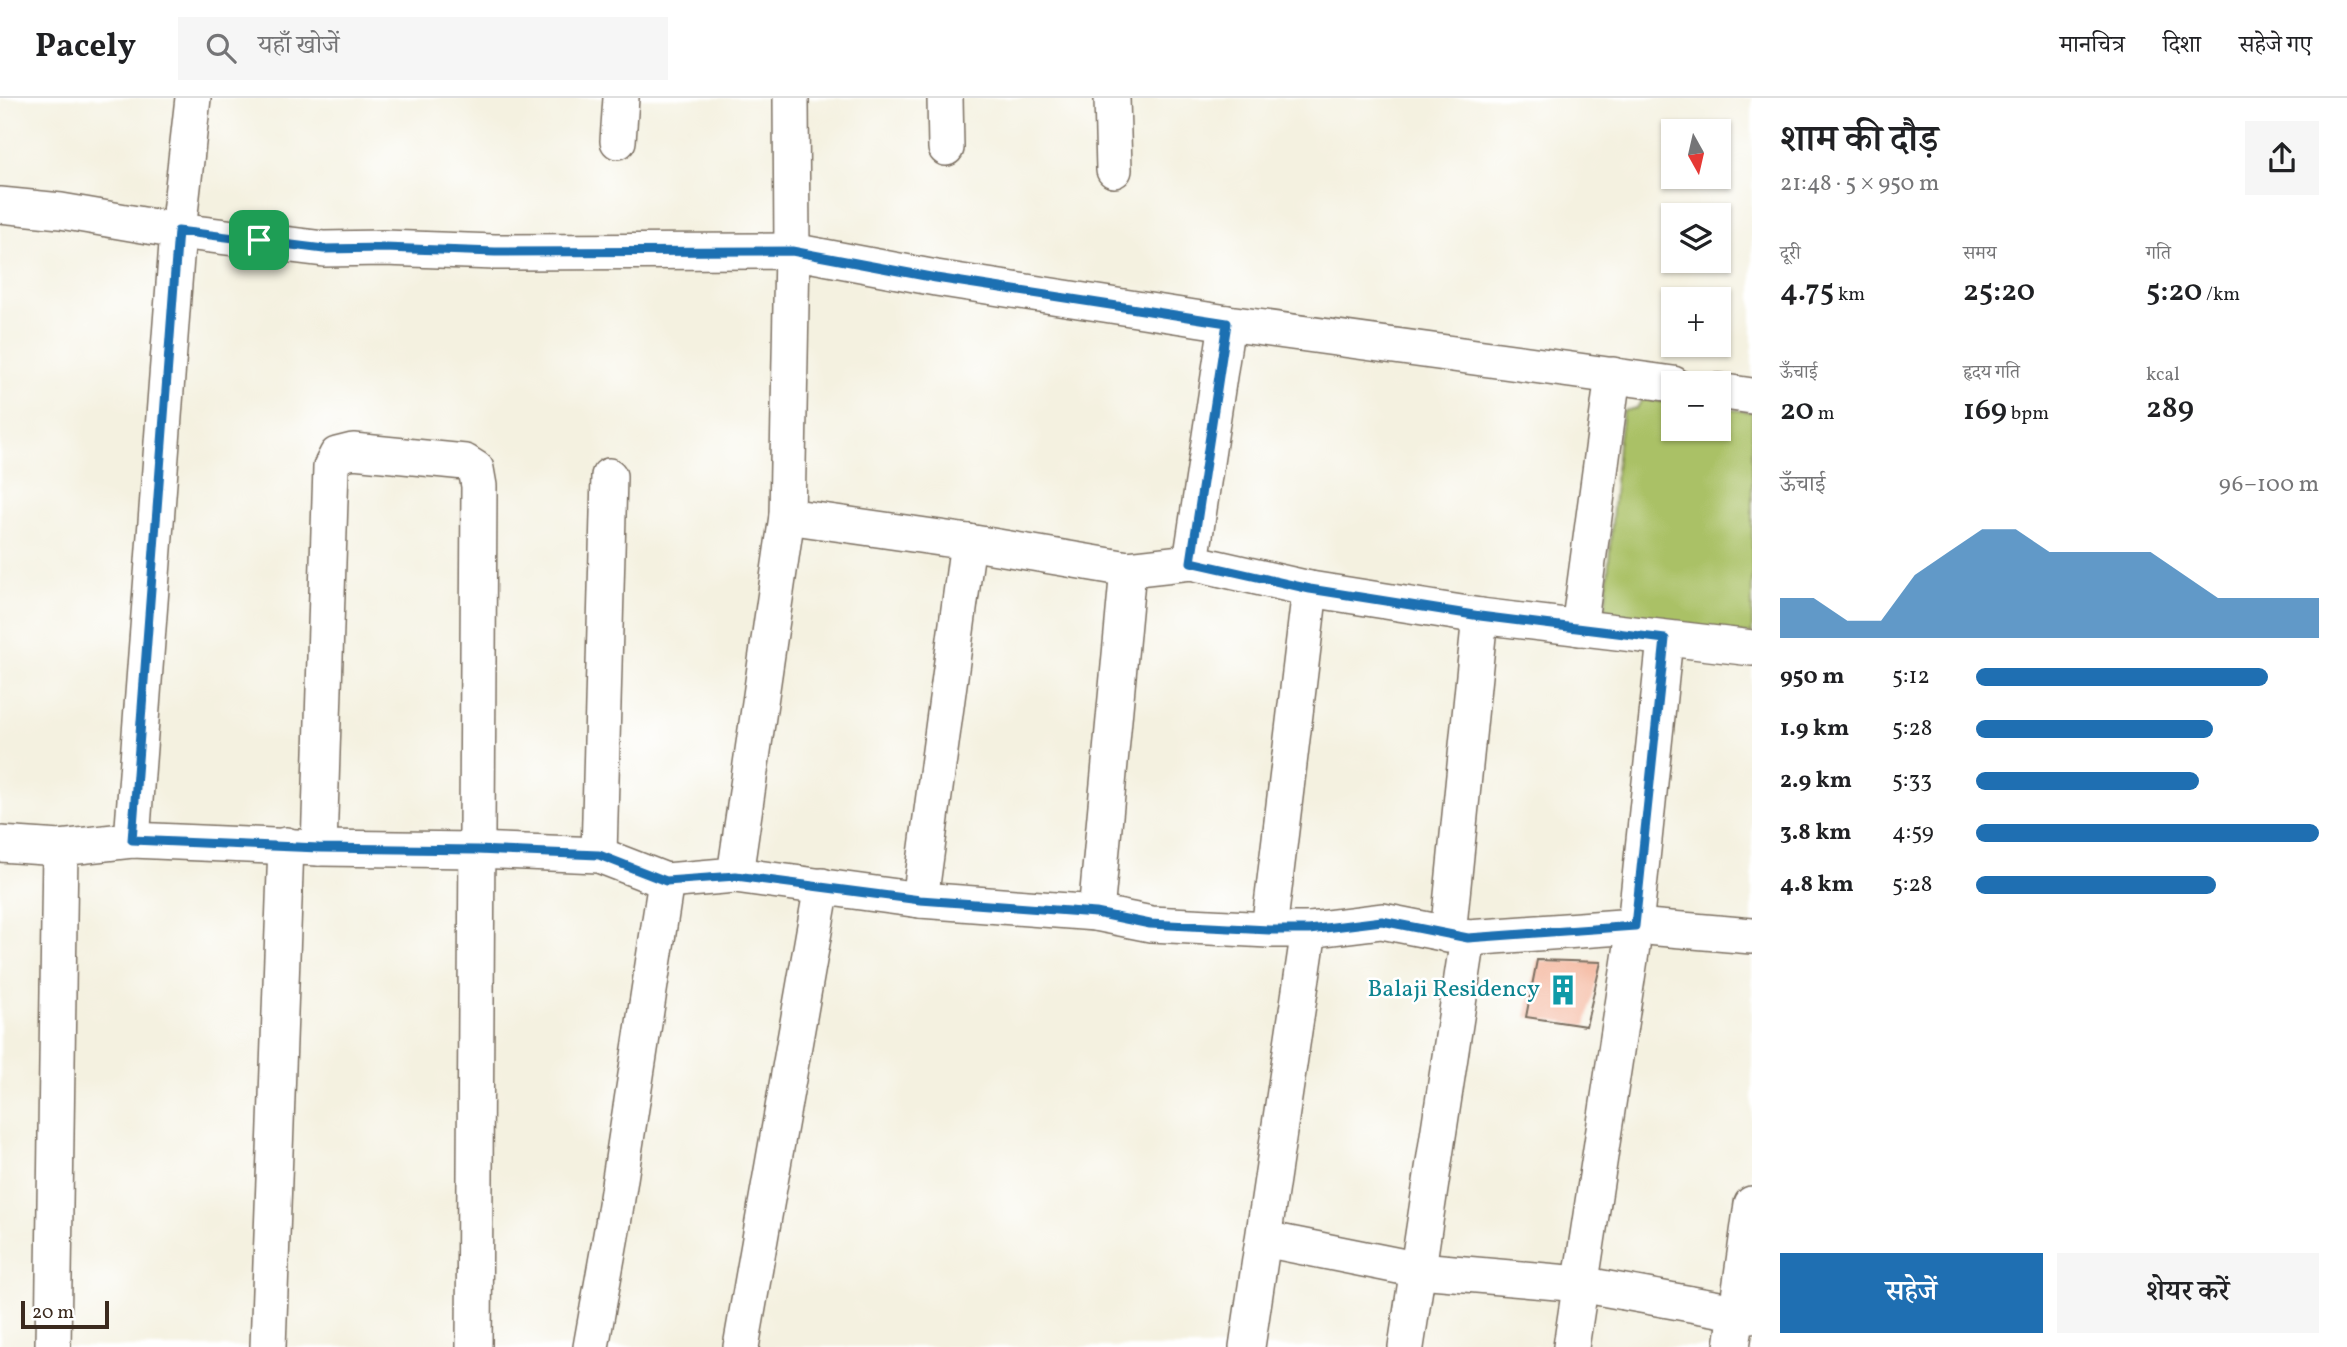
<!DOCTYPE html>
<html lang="hi">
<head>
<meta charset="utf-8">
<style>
  body { margin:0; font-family:Vollkorn,"Noto Serif Devanagari",serif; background:#f6f6f6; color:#202124; height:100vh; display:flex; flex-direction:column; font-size:26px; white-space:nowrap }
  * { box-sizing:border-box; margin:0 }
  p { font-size:23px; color:#757577 }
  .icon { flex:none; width:38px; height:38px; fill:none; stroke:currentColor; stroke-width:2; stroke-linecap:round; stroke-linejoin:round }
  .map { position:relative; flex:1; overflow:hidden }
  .sheet { display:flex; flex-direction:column; background:#fff; width:595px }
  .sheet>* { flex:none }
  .needle { width:46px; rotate:172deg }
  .fabs { position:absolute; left:1661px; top:21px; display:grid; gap:14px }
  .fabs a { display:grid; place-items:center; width:70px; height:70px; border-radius:0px; background:#fff; box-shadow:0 2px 5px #0004; font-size:35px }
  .scale { position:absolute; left:21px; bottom:18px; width:88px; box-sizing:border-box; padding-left:7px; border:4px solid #3b2a1e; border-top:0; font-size:19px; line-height:24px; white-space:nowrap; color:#3b2a1e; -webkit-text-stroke:5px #fff; paint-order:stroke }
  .pin { position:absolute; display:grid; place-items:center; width:60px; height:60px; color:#fff; margin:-30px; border-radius:14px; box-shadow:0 4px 10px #0006 }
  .round { display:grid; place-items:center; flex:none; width:74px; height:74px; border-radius:0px; background:#f6f6f6 }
  .summary { display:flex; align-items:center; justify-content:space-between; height:119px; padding:0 28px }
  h1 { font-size:38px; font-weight:600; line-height:52px }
  .stats { display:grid; grid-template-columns:repeat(3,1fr); gap:10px; height:119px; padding:7px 28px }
  .stats div { display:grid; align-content:center }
  .stats b { font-size:30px; font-weight:600 }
  .stats small { font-size:19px; font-weight:400 }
  .stats p { font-size:19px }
  .chart { height:196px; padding:14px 28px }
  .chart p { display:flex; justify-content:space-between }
  .chart svg { width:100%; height:126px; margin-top:7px; fill:#1f6fb2; opacity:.7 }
  .action { display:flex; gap:14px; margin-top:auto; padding:14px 28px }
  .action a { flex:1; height:80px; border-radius:0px; background:#1f6fb2; color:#fff; font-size:28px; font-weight:600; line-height:80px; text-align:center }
  .action a+a { background:#f6f6f6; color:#202124 }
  ul { padding:0 28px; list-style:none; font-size:23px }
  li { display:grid; grid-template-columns:112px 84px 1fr; align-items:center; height:52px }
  li i { height:18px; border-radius:9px; background:#1f6fb2 }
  header { display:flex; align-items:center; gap:42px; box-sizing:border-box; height:98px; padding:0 35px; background:#fff; border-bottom:2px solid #e0e0e0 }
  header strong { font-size:33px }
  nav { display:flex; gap:38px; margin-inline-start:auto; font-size:24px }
  .search { width:490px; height:63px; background:#f6f6f6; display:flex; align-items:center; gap:18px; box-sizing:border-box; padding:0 24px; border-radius:0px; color:#757577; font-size:26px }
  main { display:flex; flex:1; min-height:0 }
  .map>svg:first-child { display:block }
</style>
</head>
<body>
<header>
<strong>Pacely</strong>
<div class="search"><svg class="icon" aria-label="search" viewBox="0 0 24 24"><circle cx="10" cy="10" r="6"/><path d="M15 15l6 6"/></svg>यहाँ खोजें</div>
<nav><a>मानचित्र</a><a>दिशा</a><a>सहेजे गए</a></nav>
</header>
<main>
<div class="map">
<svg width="1752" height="1249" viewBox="0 0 1752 1249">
  <rect width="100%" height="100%" fill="#fff"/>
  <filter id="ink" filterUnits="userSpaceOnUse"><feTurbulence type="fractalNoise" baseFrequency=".0143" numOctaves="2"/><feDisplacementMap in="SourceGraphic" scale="14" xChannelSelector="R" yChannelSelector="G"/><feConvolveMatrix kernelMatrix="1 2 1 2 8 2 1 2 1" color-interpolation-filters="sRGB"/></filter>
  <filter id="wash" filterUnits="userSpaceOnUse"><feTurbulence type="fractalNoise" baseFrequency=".00686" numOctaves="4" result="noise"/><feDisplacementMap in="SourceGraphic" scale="28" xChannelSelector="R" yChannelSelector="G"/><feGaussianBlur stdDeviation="1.57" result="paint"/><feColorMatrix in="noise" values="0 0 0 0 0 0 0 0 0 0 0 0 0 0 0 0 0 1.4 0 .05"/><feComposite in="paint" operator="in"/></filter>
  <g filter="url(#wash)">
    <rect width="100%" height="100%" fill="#f4f1e0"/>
    <!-- green -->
    <polygon fill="#aac166" stroke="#727642" stroke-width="2" points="1642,301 1673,305 1673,331 1718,331 1719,310 1752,314 1752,536 1727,534 1605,514 1618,346 1623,313 1637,310"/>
    <g id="blocks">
      <!-- building -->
      <polygon fill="#f2a687" points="1537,862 1601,864 1586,928 1526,919"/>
    </g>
  </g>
  <g filter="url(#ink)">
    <use href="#blocks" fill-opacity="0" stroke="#7c7062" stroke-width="2"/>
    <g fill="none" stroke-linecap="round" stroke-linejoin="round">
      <!-- minor casing -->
      <g stroke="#7c7062" stroke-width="38">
        <g id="minor">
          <polyline points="945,0 946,50"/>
          <polyline points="1112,0 1114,72"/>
          <polyline points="618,43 621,0"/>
          <polyline points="0,107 61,113 178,133 324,151 384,150 495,154 792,153 936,180 1227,225 1673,286"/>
          <polyline points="1718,293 1752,298"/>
          <polyline points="787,418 968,444 1128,471 1191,464 1310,491 1480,518 1752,550"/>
          <polyline points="1191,464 1227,225"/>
          <polyline points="1579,530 1613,277"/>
          <polyline points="132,742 178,133 193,0"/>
          <polyline points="0,746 60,750 132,742 319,750 476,752 599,757 666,783 735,777 787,418 792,153 791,0"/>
          <polyline points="319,750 331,369 337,357 353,353 465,364 476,371 479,388 474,1249"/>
          <polyline points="599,757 609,378"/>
          <polyline points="735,777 920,802 1096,815 1151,826 1269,832 1309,832 1382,823 1468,840 1635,828 1752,838"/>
          <polyline points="920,802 968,444"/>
          <polyline points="1096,815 1128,471"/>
          <polyline points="1269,832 1310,491"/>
          <polyline points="1448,837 1480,518"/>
          <polyline points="1264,1141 1419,1172 1580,1186 1752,1217"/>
          <polyline points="53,1249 60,750"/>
          <polyline points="268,1249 286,747"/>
          <polyline points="591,1249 613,1126 666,783"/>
          <polyline points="741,1249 822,788"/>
          <polyline points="1247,1249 1309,832"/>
          <polyline points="1406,1249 1468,840"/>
          <polyline points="1571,1249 1635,828 1665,541"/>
          <polyline points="1732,1249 1752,1106"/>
        </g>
      </g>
      <!-- minor -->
      <use href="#minor" stroke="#fff" stroke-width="35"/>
    </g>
  </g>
  <g fill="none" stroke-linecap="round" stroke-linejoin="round" filter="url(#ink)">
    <!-- route casing -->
    <g stroke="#fff" stroke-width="14">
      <polygon id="route" points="178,133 324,151 384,150 495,154 792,153 936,180 1227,225 1191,464 1310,491 1480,518 1665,541 1635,828 1468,840 1382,823 1309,832 1269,832 1150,826 1096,815 920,802 736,778 666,783 599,757 477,752 319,750 132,742"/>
    </g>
    <!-- route -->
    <use href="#route" stroke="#1f6fb2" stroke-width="9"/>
  </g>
  <!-- icons -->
  <defs>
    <g id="building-bare" transform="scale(2.415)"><path d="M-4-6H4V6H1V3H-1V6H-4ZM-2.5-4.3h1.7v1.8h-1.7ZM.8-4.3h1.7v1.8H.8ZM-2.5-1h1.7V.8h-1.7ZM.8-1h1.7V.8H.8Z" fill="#0f9aa8" stroke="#fff" stroke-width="2.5" paint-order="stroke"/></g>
  </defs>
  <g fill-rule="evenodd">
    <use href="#building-bare" x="1563" y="892"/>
  </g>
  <g text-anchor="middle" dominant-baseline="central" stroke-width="5" stroke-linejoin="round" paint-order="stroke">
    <!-- culture labels -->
    <g font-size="24" fill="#0d838f" stroke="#fff" text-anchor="end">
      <text x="1540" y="892">Balaji Residency</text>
    </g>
  </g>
</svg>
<div class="fabs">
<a><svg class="needle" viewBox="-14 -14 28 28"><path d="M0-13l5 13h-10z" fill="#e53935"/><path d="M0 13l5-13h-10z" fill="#757577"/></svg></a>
<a><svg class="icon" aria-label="layers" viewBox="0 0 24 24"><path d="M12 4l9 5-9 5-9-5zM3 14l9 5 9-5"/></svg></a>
<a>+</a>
<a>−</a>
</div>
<div class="scale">20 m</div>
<div class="pin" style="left:259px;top:142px;background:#1e9e55"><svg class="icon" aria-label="arrive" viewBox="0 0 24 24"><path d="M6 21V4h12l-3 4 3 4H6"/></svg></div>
</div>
<section class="sheet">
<div class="summary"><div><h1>शाम की दौड़</h1><p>21:48 · 5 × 950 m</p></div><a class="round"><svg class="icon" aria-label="share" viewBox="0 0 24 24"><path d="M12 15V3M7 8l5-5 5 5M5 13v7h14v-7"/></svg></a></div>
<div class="stats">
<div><p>दूरी</p><b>4.75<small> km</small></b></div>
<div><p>समय</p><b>25:20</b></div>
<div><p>गति</p><b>5:20<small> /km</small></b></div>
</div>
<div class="stats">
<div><p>ऊँचाई</p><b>20<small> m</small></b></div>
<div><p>हृदय गति</p><b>169<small> bpm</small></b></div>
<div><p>kcal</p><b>289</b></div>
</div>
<div class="chart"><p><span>ऊँचाई</span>96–100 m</p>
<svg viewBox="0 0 160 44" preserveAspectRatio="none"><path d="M0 44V30L10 30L20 38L30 38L40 22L50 14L60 6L70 6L80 14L90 14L100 14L110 14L120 22L130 30L140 30L150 30L160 30V44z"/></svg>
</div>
<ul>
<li><b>950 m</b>5:12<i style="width:85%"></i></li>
<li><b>1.9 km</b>5:28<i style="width:69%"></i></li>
<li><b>2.9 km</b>5:33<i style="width:65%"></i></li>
<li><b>3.8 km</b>4:59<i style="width:100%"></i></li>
<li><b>4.8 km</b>5:28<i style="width:70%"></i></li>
</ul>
<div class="action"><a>सहेजें</a><a>शेयर करें</a></div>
</section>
</main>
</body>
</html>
